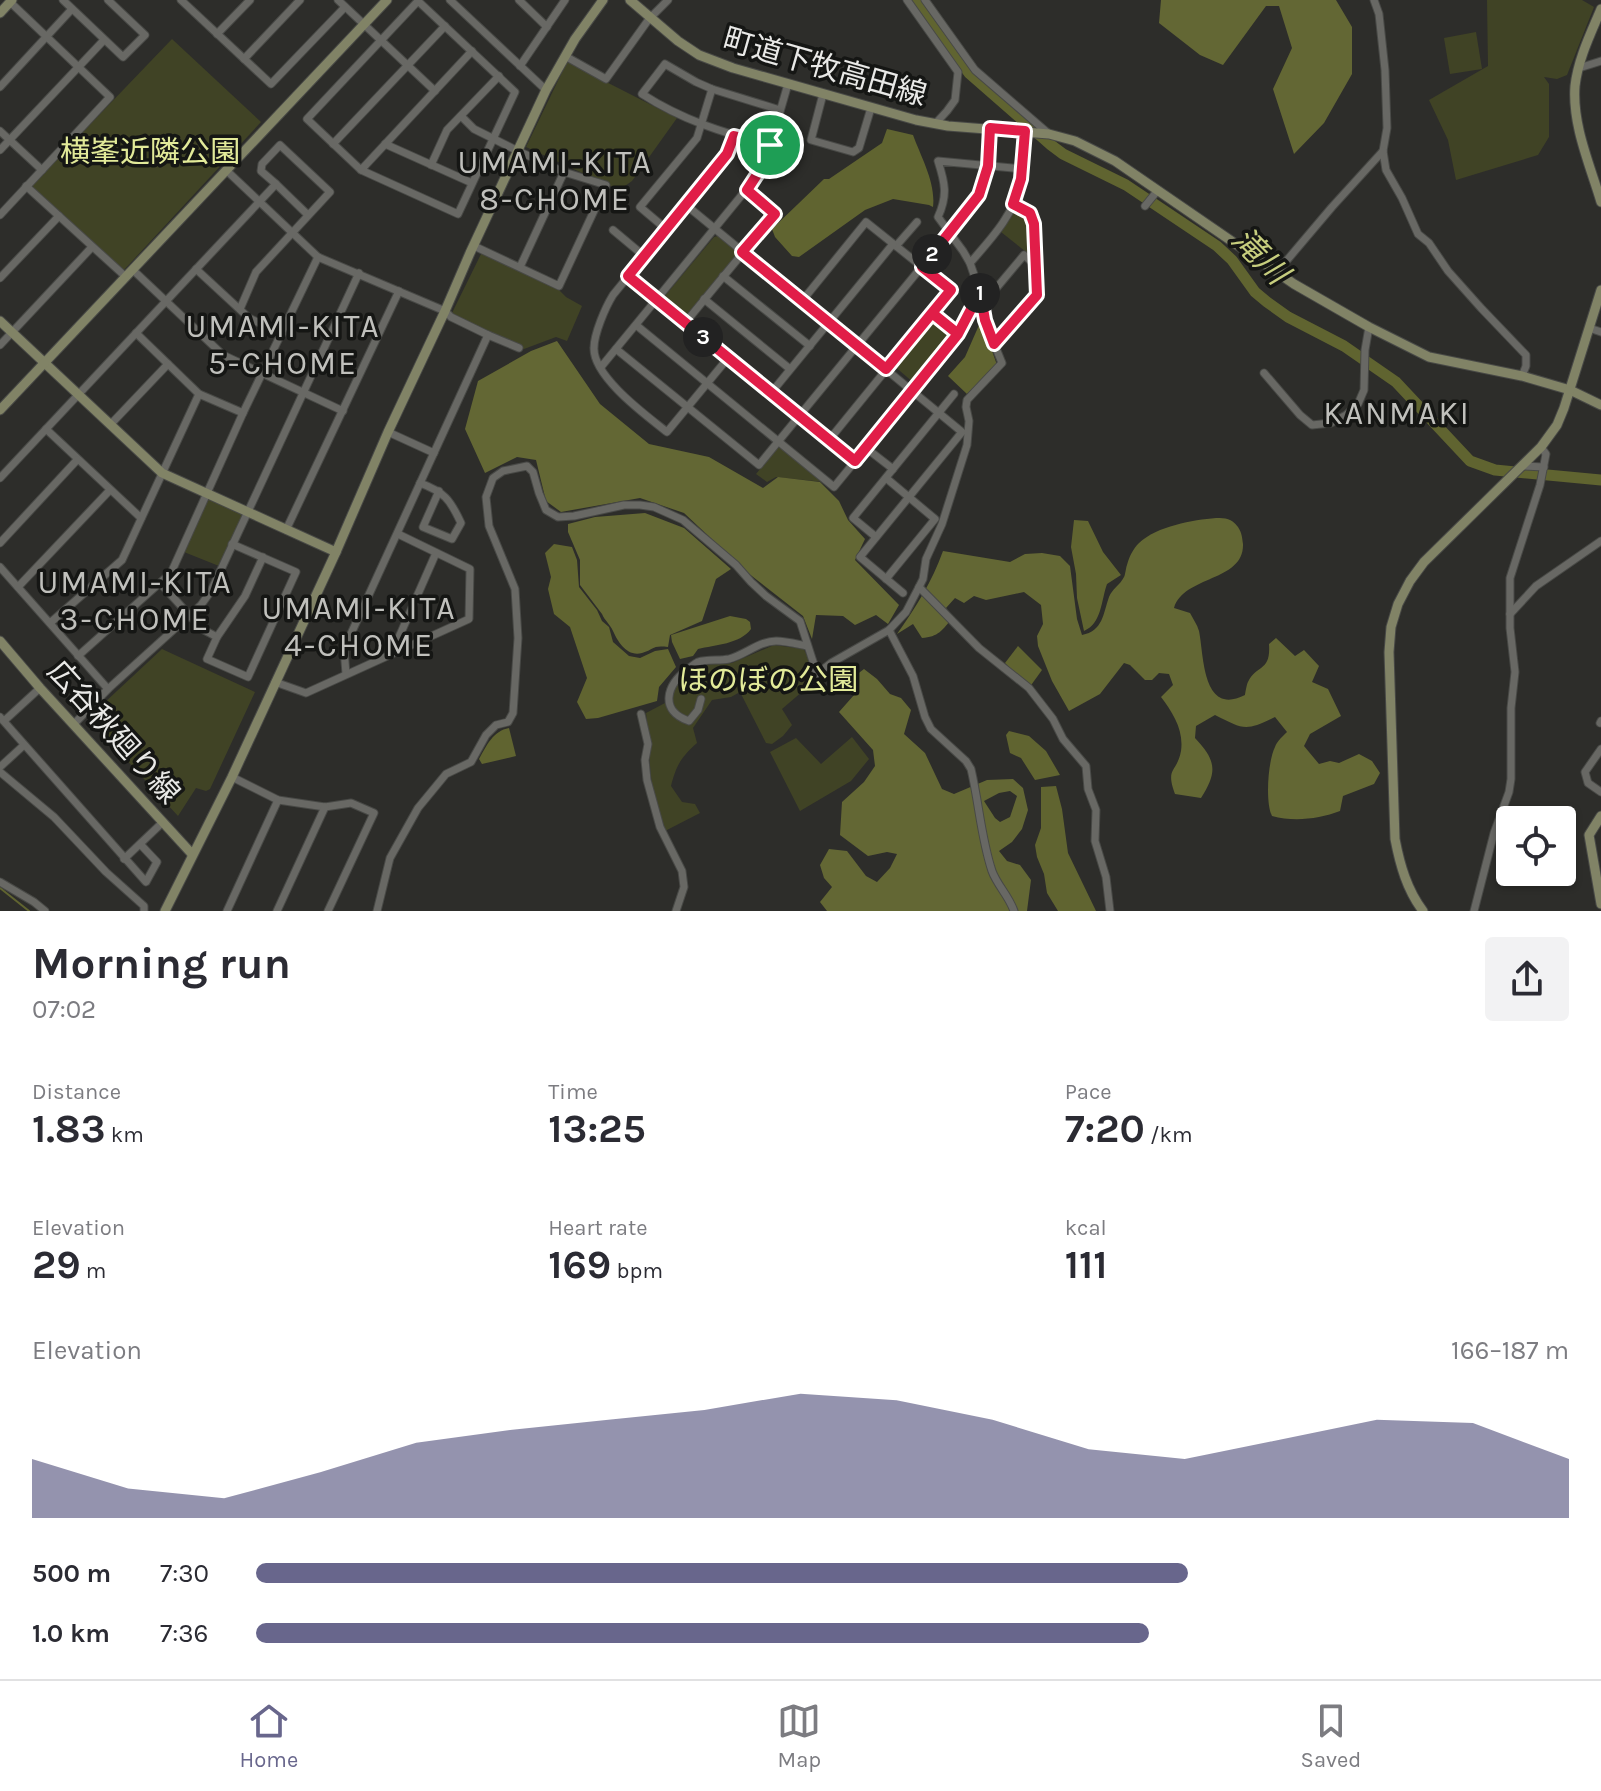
<!DOCTYPE html>
<html lang="en">
<head>
<meta charset="utf-8">
<style>
  body { margin:0; font-family:Karla,"Noto Sans JP",sans-serif; background:#f2f2f3; color:#2b2b33; height:100vh; display:flex; flex-direction:column; font-size:30px; white-space:nowrap }
  * { box-sizing:border-box; margin:0 }
  p { font-size:26px; color:#7c7c81 }
  .icon { flex:none; width:44px; height:44px; fill:none; stroke:currentColor; stroke-width:2; stroke-linecap:round; stroke-linejoin:round }
  .map { position:relative; height:911px; overflow:hidden }
  .drawer { display:flex; flex-direction:column; background:#fff; flex:1 }
  .drawer>* { flex:none }
  .fabs { position:absolute; left:1496px; top:806px; display:grid; gap:16px }
  .fabs a { display:grid; place-items:center; width:80px; height:80px; border-radius:8px; background:#fff; box-shadow:0 2px 6px #0004; font-size:40px }
  .pin { position:absolute; display:grid; place-items:center; width:68px; height:68px; color:#fff; margin:-34px; border:4px solid #fff; border-radius:50%; box-shadow:0 2px 8px #0007 }
  .km { position:absolute; width:40px; height:40px; margin:-20px; border-radius:50%; background:#222; color:#fff; font-size:22px; line-height:40px; text-align:center }
  .round { display:grid; place-items:center; flex:none; width:84px; height:84px; border-radius:8px; background:#f2f2f3 }
  .headline { display:flex; align-items:center; justify-content:space-between; height:136px; padding:0 32px }
  h1 { font-size:44px; font-weight:700; line-height:60px }
  .stats { display:grid; grid-template-columns:repeat(3,1fr); gap:12px; height:136px; padding:8px 32px }
  .stats div { display:grid; align-content:center }
  .stats b { font-size:40px; font-weight:700 }
  .stats small { font-size:22px; font-weight:400 }
  .stats p { font-size:22px }
  .chart { height:224px; padding:16px 32px }
  .chart p { display:flex; justify-content:space-between }
  .chart svg { width:100%; height:144px; margin-top:8px; fill:#68668c; opacity:.7 }
  ul { padding:0 32px; list-style:none; font-size:26px }
  li { display:grid; grid-template-columns:128px 96px 1fr; align-items:center; height:60px }
  li i { height:20px; border-radius:10px; background:#68668c }
  .tabs { display:flex; justify-content:space-around; align-items:center; height:112px; border-top:2px solid #e1e1e2; background:#fff; font-size:22px; color:#7c7c81 }
  .tabs a { display:grid; justify-items:center; gap:4px }
  .tabs .current { color:#68668c }
  .map>svg:first-child { display:block }
</style>
</head>
<body>
<div class="map">
<svg width="1601" height="911" viewBox="0 0 1601 911">
  <rect width="100%" height="100%" fill="#2d2d2a"/>
  <!-- green -->
  <g fill="#404325">
    <polygon points="1487,0 1582,0 1594,7 1567,75 1557,79 1544,77 1549,84 1549,137 1538,155 1456,180 1448,140 1429,100 1488,66"/>
    <polygon points="1476,32 1482,69 1450,74 1444,38"/>
    <polygon points="172,39 261,122 123,271 31,186"/>
    <polygon points="567,62 677,118 632,181 619,190 526,147"/>
    <polygon points="1017,209 1029,214 1031,224 1032,254 1030,255 1001,232 1014,210"/>
    <polygon points="718,236 736,251 736,256 686,316 684,316 665,301 664,297 714,237"/>
    <polygon points="482,252 558,289 566,297 582,306 567,341 556,337 524,349 451,315"/>
    <polygon points="932,320 953,334 914,383 893,365"/>
    <polygon points="779,446 824,482 776,477 767,482 756,474"/>
    <polygon points="208,498 243,515 219,566 184,552"/>
    <path d="M774,645L804,649L817,679L782,709L792,725L783,736L772,744L766,743L740,692L731,697L712,700L693,728L697,743C681,757 676,766 671,786L682,802L695,804L700,813L665,831C661,819 656,807 654,795C648,768 650,740 646,713L665,703L679,682L698,665L732,663Z"/>
    <polygon points="162,649 255,692 210,789 206,791 196,788 178,816 88,718"/>
    <polygon points="852,737 869,759 851,781 800,811 770,752 796,738 821,764"/>
  </g>
  <!-- forest -->
  <g fill="#636734" fill-rule="evenodd">
    <polygon points="1161,0 1336,0 1352,27 1352,74 1324,123 1294,154 1273,89 1292,48 1279,6 1266,6 1223,65 1200,55 1159,23"/>
    <polygon points="557,341 600,404 649,444 709,457 763,488 778,477 820,482 839,501 848,520 865,539 855,560 899,605 888,624 876,615 855,625 843,616 816,615 812,639 803,616 748,573 684,513 640,498 561,512 546,501 536,460 517,457 485,473 465,429 478,381 531,351"/>
    <path d="M645,513L684,528L731,569L716,579L702,621L670,635L668,647C652,645 655,649 642,653C627,657 618,642 613,631C610,624 605,621 602,614L580,585V560L568,532V524L595,517Z"/>
    <path d="M1216,518C1226,518 1231,518 1238,527C1242,533 1242,537 1243,544C1244,582 1184,575 1174,608L1190,613C1193,619 1197,624 1199,631C1204,655 1202,717 1245,695C1245,694 1247,683 1248,682C1257,664 1271,672 1269,644L1276,638L1295,656L1304,650L1319,666L1312,682L1328,689L1341,716L1310,734L1304,746L1319,764L1330,761L1339,763L1359,754L1372,761L1380,773L1374,784L1343,796L1340,811C1319,819 1294,822 1272,816C1265,802 1268,761 1275,747C1277,741 1283,736 1287,732L1275,717C1245,732 1243,729 1215,715L1196,726L1195,738C1216,760 1218,772 1201,798L1175,794C1165,767 1177,773 1181,751C1184,730 1173,713 1161,697L1173,685L1169,674L1159,673L1152,680H1145L1130,665L1124,663L1100,694L1069,711L1052,681L1038,646L1037,636L1043,624L1041,605L1024,592L986,600L974,596L964,603L955,598L946,608L952,618C943,630 938,637 922,638L913,624L897,634C916,607 932,582 943,551L1010,562L1025,554L1042,553L1060,556L1070,566L1077,619L1082,635C1103,631 1103,614 1109,597C1112,589 1120,585 1124,577C1125,576 1126,567 1127,565C1129,557 1133,549 1139,543C1157,526 1193,520 1216,518Z"/>
    <path d="M864,669L877,679L890,694L901,698L911,710L904,734L925,753L942,789L954,794L987,780L1013,779L1023,788L1028,810L1022,829L1012,842L999,851L1007,861L1020,865L1031,880L1027,911H827L820,902L832,887L824,878L820,865L829,849L847,851L866,876L877,882L890,868L897,854L887,852L868,856L840,835L842,802L864,782L875,766L873,750L839,712L854,695L847,682ZM1010,791L1017,796L1010,817L1000,822L995,818L984,801L999,793Z"/>
  </g>
  <!-- water -->
  <g fill="#606430">
    <path d="M887,129L913,135C921,157 936,183 933,207L929,205L893,199L865,210L799,257L792,256L775,237L772,229L824,179H829L882,143Z"/>
    <polygon points="983,316 984,328 997,365 967,394 948,376 965,357"/>
    <path d="M1074,520L1088,521L1103,552L1121,575L1107,584C1101,601 1102,623 1084,631L1077,598L1076,574L1071,547Z"/>
    <polygon points="554,544 572,547 577,560 579,587 597,610 602,621 609,627 613,642 629,656 640,658 655,651 668,649 676,667 659,687 657,701 598,718 586,719 577,702 587,678 570,627 554,614 548,589 551,577 545,553"/>
    <path d="M730,616L746,619L750,622L751,629C740,644 715,645 698,649L693,656L680,659L672,642L671,635Z"/>
    <polygon points="1018,646 1042,670 1029,688 1005,663"/>
    <path d="M509,728L516,756L482,764L479,759C487,745 493,731 509,728Z"/>
    <polygon points="1009,731 1029,736 1046,751 1060,775 1035,780 1021,758 1010,753 1006,735"/>
    <polygon points="1056,786 1062,809 1068,853 1096,911 1058,911 1047,893 1044,874 1037,857 1035,845 1041,828 1041,787"/>
  </g>
  <g fill="none" stroke-linecap="round" stroke-linejoin="round">
    <!-- stream -->
    <polyline stroke="#606430" stroke-width="2" points="0,888 29,911"/>
    <!-- river -->
    <polyline stroke="#606430" stroke-width="11" points="916,0 969,73 1051,145 1063,154 1126,185 1217,246 1232,260 1255,292 1267,302 1288,317 1344,346 1396,382 1470,461 1495,470 1601,480"/>
    <!-- street casing -->
    <g stroke="#484946" stroke-width="9">
      <g id="street">
        <polyline points="63,0 123,57 145,35 108,0"/>
        <polyline points="181,0 271,84 345,7"/>
        <polyline points="338,0 435,91"/>
        <polyline points="450,0 546,90"/>
        <polyline points="519,0 547,27"/>
        <polyline points="907,0 958,72 955,100 947,111 935,124"/>
        <polyline points="925,0 975,70 1049,134"/>
        <polyline points="1374,0 1379,14 1385,70 1387,128 1383,151 1386,170 1402,198 1418,234 1429,243 1448,271 1481,308 1526,355 1526,366 1522,376"/>
        <polygon points="418,1 515,92 458,214 361,170 307,119"/>
        <polyline points="217,34 250,0"/>
        <polyline points="565,56 606,79 649,19 668,0"/>
        <polyline points="244,59 300,0"/>
        <polyline points="520,66 565,0"/>
        <polyline points="1579,68 1601,61"/>
        <polyline points="0,87 72,9"/>
        <polyline points="823,94 811,140 853,152 859,148 871,108"/>
        <polyline points="461,116 474,129 518,151 564,172 606,185 559,286 474,246"/>
        <polyline points="0,131 42,170"/>
        <polyline points="333,144 445,26"/>
        <polyline points="385,144 472,183"/>
        <path d="M770,145C724,133 682,120 642,94L665,64L696,82L712,89L780,110"/>
        <polyline points="0,150 104,40"/>
        <polyline points="431,165 447,130 499,76"/>
        <polyline points="226,170 318,257 445,311 451,317 488,335 344,649 346,674"/>
        <polyline points="361,170 472,51"/>
        <polyline points="276,184 308,215"/>
        <polyline points="26,186 126,277"/>
        <polyline points="686,205 962,432 860,557 903,593"/>
        <polyline points="1145,206 1158,190"/>
        <polyline points="0,215 110,97 10,2"/>
        <polyline points="666,229 640,207 697,138 712,89"/>
        <polyline points="613,230 644,256"/>
        <polyline points="896,246 917,222"/>
        <path d="M970,263C991,239 1014,215 1021,182C1024,165 1024,148 1025,131"/>
        <polyline points="520,267 564,172"/>
        <polyline points="196,269 249,318 282,334"/>
        <polyline points="133,270 223,355 343,411"/>
        <polyline points="1277,272 1332,207 1383,151"/>
        <polyline points="628,276 656,300 759,174 768,153 788,84"/>
        <polyline points="723,276 810,346"/>
        <polyline points="0,278 59,216"/>
        <polyline points="704,299 790,369"/>
        <polyline points="802,301 866,222 951,290 829,440"/>
        <polyline points="983,304 1024,255 1035,265"/>
        <polyline points="932,313 958,334"/>
        <polyline points="685,323 775,214 747,190"/>
        <polyline points="636,325 834,487 866,448 893,469"/>
        <polyline points="1589,328 1601,332"/>
        <polyline points="136,333 199,394 243,413"/>
        <polyline points="488,335 519,348"/>
        <polyline points="994,344 1037,295 1034,224 1030,213 1013,204"/>
        <polyline points="0,345 92,247"/>
        <path d="M616,349L759,465L974,203C989,180 988,155 990,128"/>
        <path d="M728,358L667,432C647,416 593,377 594,348C594,334 605,308 613,295L724,159L730,149L734,136"/>
        <polyline points="601,367 656,300 855,461"/>
        <polyline points="1264,373 1300,415 1312,425 1331,423 1346,415 1358,404 1364,390 1365,350 1369,327"/>
        <polyline points="771,393 893,244"/>
        <polyline points="110,425 168,364"/>
        <polyline points="46,429 141,518"/>
        <polyline points="388,432 434,453"/>
        <polyline points="866,448 953,342 963,326 980,292"/>
        <polyline points="1522,466 1544,467"/>
        <polyline points="0,478 276,184 261,171 262,164 280,145 330,192 256,272 240,309"/>
        <polyline points="886,478 935,519 886,579"/>
        <path d="M420,483C444,492 450,499 461,523L452,539L423,527L439,491"/>
        <polyline points="286,530 399,291"/>
        <polyline points="876,537 853,518 954,394"/>
        <polyline points="0,543 77,460"/>
        <polyline points="232,544 296,572 248,677 207,659 217,637 245,596 263,557"/>
        <polyline points="0,567 108,689"/>
        <polyline points="161,584 202,629 217,637"/>
        <polyline points="18,587 110,490"/>
        <polyline points="919,587 979,648 1029,688 1053,719 1063,739 1086,766 1088,789 1096,810 1095,841 1106,877 1110,911"/>
        <polyline points="1510,614 1536,586 1601,541"/>
        <polyline points="50,623 122,560 199,394"/>
        <path d="M889,630L913,676L925,717L931,729L966,761L971,769C979,803 981,838 992,871C997,885 1009,896 1014,911"/>
        <polyline points="392,653 436,553"/>
        <polyline points="78,656 171,573 243,413 318,257"/>
        <polyline points="275,682 306,693 469,619 470,569 398,534"/>
        <path d="M701,699L698,710L689,721C659,711 666,685 688,669C691,667 694,664 698,662C707,659 719,661 729,659C745,655 759,641 776,641C786,641 797,644 807,646"/>
        <polyline points="641,714 648,744 645,760 647,780 660,827 682,871 684,887 676,911"/>
        <polyline points="0,717 146,882 157,862 141,845"/>
        <polyline points="4,721 40,688"/>
        <polyline points="1600,723 1601,721"/>
        <polyline points="74,724 108,689 201,605 211,591 359,273"/>
        <polyline points="1601,749 1585,772 1588,783 1601,792"/>
        <polyline points="0,767 24,745"/>
        <polyline points="0,772 54,817 106,872 144,906 144,911"/>
        <polyline points="232,777 278,800 325,807 351,803 374,813 328,911"/>
        <polyline points="124,859 163,822"/>
        <polyline points="0,882 34,902 45,911"/>
        <polyline points="227,911 278,800"/>
        <polyline points="277,911 325,807"/>
        <path d="M377,911L390,858L418,808L446,774L471,762L486,735L496,725L508,722L513,713L518,638L515,589L489,526L486,497L493,478L503,471L527,466L533,472L539,493L546,510L558,517L574,516L624,505H640L654,507L683,520L736,565L751,582L766,596L800,621L817,674L831,663L889,630L906,612L919,587L923,579L926,559L942,524L967,445L969,421L966,407L967,400L1002,363L989,331L980,292L970,263L963,251L938,217C948,195 945,183 938,161L1023,169"/>
        <polyline points="1474,911 1494,833 1509,792 1511,779 1511,708 1515,672 1510,628 1510,578 1540,485 1546,454 1541,447"/>
      </g>
    </g>
    <!-- secondary casing -->
    <g stroke="#484946" stroke-width="11">
      <g id="secondary">
        <polyline points="630,0 678,41 699,55 733,68 916,120 948,126 1049,134 1075,141 1115,161 1294,284 1369,327 1429,357 1522,376 1570,390 1601,405"/>
        <path d="M1601,9C1591,33 1578,59 1575,86C1572,125 1590,165 1601,202"/>
        <polyline points="0,13 12,0"/>
        <polyline points="0,321 162,473 336,552"/>
        <polyline points="0,410 387,0"/>
        <polyline points="0,641 40,688 192,854"/>
        <polyline points="1601,816 1589,835 1601,904"/>
        <polyline points="165,911 232,777 336,552 388,432 445,311 470,253 546,90 575,39 603,0"/>
        <path d="M1423,911C1407,890 1400,865 1395,839L1389,652L1391,627L1398,604L1410,581L1424,562L1541,447L1557,425L1564,408L1601,290"/>
      </g>
    </g>
    <!-- street -->
    <use href="#street" stroke="#686864" stroke-width="7"/>
    <!-- secondary -->
    <use href="#secondary" stroke="#818366" stroke-width="9"/>
  </g>
  <g fill="none" stroke-linecap="round" stroke-linejoin="round">
    <!-- route casing -->
    <g stroke="#fff" stroke-width="16">
      <polyline id="route" points="770,145 762,167 747,190 775,214 742,252 886,369 932,313 958,334 980,292 985,320 994,344 1037,295 1034,224 1030,213 1013,204 1021,179 1025,131 990,128 988,166 979,195 922,267 951,290 932,313 958,334 855,461 628,276 727,154 734,136 770,145"/>
    </g>
    <!-- route -->
    <use href="#route" stroke="#e11d48" stroke-width="10"/>
  </g>
  <g text-anchor="middle" dominant-baseline="central" stroke-width="7" stroke-linejoin="round" paint-order="stroke">
    <!-- street labels -->
    <g font-size="30" fill="#e9e9e7" stroke="#151614">
      <text transform="translate(825 67) rotate(16)">町道下牧高田線</text>
      <text transform="translate(114 732) rotate(48)">広谷秋廻り線</text>
    </g>
    <!-- park labels -->
    <g font-size="30" fill="#e2ea99" stroke="#151614">
      <text x="150" y="152">横峯近隣公園</text>
      <text x="768" y="680">ほのぼの公園</text>
    </g>
    <!-- neighbourhood labels -->
    <g font-size="32" letter-spacing="2" fill="#c0c0bc" stroke="#151614">
      <text x="555" y="162">UMAMI-KITA<tspan x="555" dy="37">8-CHOME</tspan></text>
      <text x="283" y="326">UMAMI-KITA<tspan x="283" dy="37">5-CHOME</tspan></text>
      <text x="1397" y="413">KANMAKI</text>
      <text x="135" y="582">UMAMI-KITA<tspan x="135" dy="37">3-CHOME</tspan></text>
      <text x="359" y="608">UMAMI-KITA<tspan x="359" dy="37">4-CHOME</tspan></text>
    </g>
    <!-- water labels -->
    <g font-size="32" font-style="italic" fill="#c7ce7e" stroke="#151614">
      <text transform="translate(1260 256) rotate(45)">滝川</text>
    </g>
  </g>
</svg>
<div class="fabs">
<a><svg class="icon" aria-label="locate" viewBox="0 0 24 24"><circle cx="12" cy="12" r="6"/><path d="M12 2v4M12 18v4M2 12h4M18 12h4"/></svg></a>
</div>
<div class="pin" style="left:770px;top:145px;background:#1e9e55"><svg class="icon" aria-label="arrive" viewBox="0 0 24 24"><path d="M6 21V4h12l-3 4 3 4H6"/></svg></div>
<b class="km" style="left:980px;top:293px">1</b>
<b class="km" style="left:932px;top:254px">2</b>
<b class="km" style="left:703px;top:337px">3</b>
</div>
<section class="drawer">
<div class="headline"><div><h1>Morning run</h1><p>07:02</p></div><a class="round"><svg class="icon" aria-label="share" viewBox="0 0 24 24"><path d="M12 15V3M7 8l5-5 5 5M5 13v7h14v-7"/></svg></a></div>
<div class="stats">
<div><p>Distance</p><b>1.83<small> km</small></b></div>
<div><p>Time</p><b>13:25</b></div>
<div><p>Pace</p><b>7:20<small> /km</small></b></div>
</div>
<div class="stats">
<div><p>Elevation</p><b>29<small> m</small></b></div>
<div><p>Heart rate</p><b>169<small> bpm</small></b></div>
<div><p>kcal</p><b>111</b></div>
</div>
<div class="chart"><p><span>Elevation</span>166–187 m</p>
<svg viewBox="0 0 160 44" preserveAspectRatio="none"><path d="M0 44V26L10 35L20 38L30 30L40 21L50 17L60 14L70 11L80 6L90 8L100 14L110 23L120 26L130 20L140 14L150 15L160 26V44z"/></svg>
</div>
<ul>
<li><b>500 m</b>7:30<i style="width:71%"></i></li>
<li><b>1.0 km</b>7:36<i style="width:68%"></i></li>
</ul>
</section>
<nav class="tabs">
<a class="current"><svg class="icon" aria-label="home" viewBox="0 0 24 24"><path d="M3 11l9-7 9 7M6 9v11h12V9"/></svg>Home</a>
<a><svg class="icon" aria-label="map" viewBox="0 0 24 24"><path d="M3 6l6-2 6 2 6-2v14l-6 2-6-2-6 2zM9 4v14M15 6v14"/></svg>Map</a>
<a><svg class="icon" aria-label="saved" viewBox="0 0 24 24"><path d="M7 4h10v16l-5-4-5 4z"/></svg>Saved</a>
</nav>
</body>
</html>
